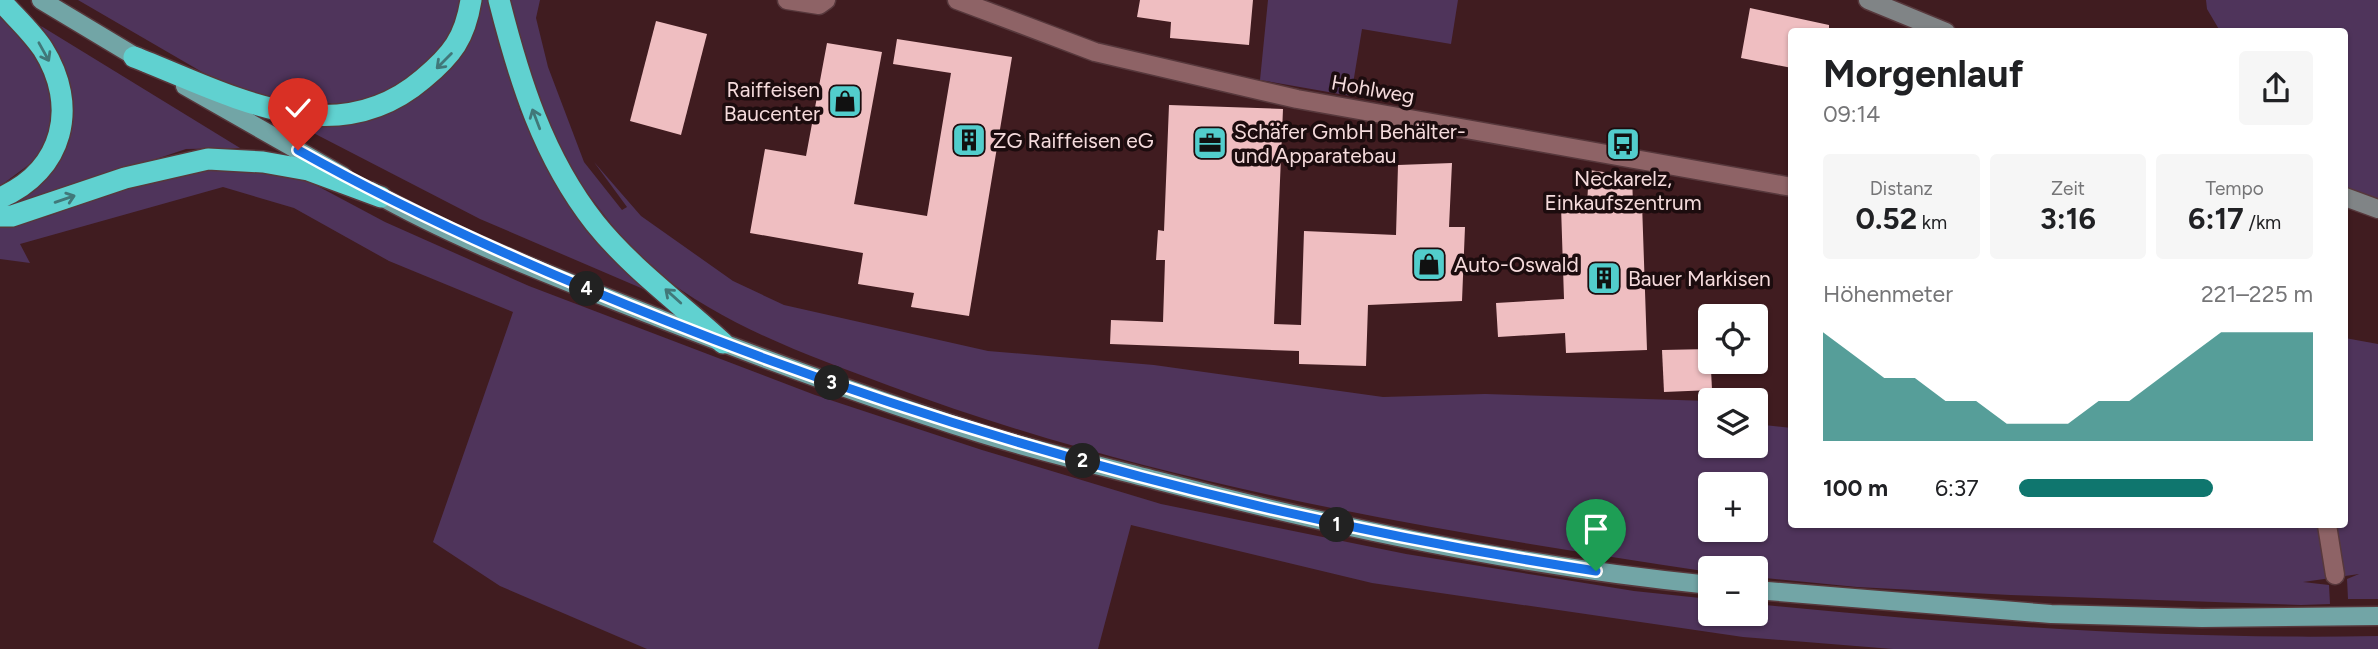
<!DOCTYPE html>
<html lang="de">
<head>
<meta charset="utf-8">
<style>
  body { margin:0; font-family:Figtree,sans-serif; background:#f6f6f6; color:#202124; height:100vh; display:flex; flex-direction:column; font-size:26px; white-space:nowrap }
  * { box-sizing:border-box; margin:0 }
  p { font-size:23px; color:#757577 }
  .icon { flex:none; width:38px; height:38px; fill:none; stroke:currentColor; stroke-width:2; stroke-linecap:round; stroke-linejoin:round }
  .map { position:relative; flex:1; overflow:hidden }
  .drawer { position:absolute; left:1788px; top:28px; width:560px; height:500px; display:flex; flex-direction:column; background:#fff; border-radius:7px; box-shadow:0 2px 5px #0004 }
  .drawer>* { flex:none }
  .fabs { position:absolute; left:1698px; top:304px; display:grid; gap:14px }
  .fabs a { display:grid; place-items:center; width:70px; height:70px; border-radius:7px; background:#fff; box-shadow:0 2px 5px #0004; font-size:35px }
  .pin { position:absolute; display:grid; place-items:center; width:60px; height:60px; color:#fff; margin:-72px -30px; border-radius:50% 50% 50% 0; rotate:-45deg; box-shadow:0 0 7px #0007 }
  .pin .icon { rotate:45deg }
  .km { position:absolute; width:35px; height:35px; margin:-18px; border-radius:50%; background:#222; color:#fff; font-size:19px; line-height:35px; text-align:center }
  .round { display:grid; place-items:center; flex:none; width:74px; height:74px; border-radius:7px; background:#f6f6f6 }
  .summary { display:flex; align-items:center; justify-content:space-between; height:119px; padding:0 35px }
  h1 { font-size:38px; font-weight:700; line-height:52px }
  .figures { display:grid; grid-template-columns:repeat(3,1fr); gap:10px; height:119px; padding:7px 35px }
  .figures div { display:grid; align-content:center; border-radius:7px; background:#f6f6f6; text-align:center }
  .figures b { font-size:30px; font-weight:700 }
  .figures small { font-size:19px; font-weight:400 }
  .figures p { font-size:19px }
  .chart { height:196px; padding:14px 35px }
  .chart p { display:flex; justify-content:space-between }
  .chart svg { width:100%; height:126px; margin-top:7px; fill:#0f766e; opacity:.7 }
  ul { padding:0 35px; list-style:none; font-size:23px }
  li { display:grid; grid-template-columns:112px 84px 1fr; align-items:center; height:52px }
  li i { height:18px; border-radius:9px; background:#0f766e }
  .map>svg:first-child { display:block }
</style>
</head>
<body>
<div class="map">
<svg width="2378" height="649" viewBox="0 0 2378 649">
  <rect width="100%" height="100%" fill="#401c20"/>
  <!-- green -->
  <g fill="#4f345b" fill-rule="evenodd">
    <polygon points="78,0 474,0 450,57 348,113 330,103 304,105 233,90"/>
    <polygon points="481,0 491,0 520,111 548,165 648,291 480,219 296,124 352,124 396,109 470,38"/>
    <path d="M499,0H540L536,18L548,67L584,162L622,210L627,207L594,162L641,216L733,281L784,305L988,351L1154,365L1383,397L1485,394L1710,401V446H1755V424L1792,428V525H2345V338L2378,344V599H2348L2347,579L2359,574L2303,582L2329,585L2330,604L2301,605L2010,595L1857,587L1755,577V569H1710V572C1430,530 1156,485 890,386C810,356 724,326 657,272L652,277L561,159ZM1710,485H1755V530H1710Z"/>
    <polygon points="1268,0 1458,0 1451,44 1362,29 1351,96 1260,80"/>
    <polygon points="2206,0 2378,0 2378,199 2345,189 2345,32 2220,31 2207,9"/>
    <polygon points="0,15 22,35 49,77 59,107 42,155 0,186"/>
    <path d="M41,26L240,148L186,149L7,209C84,153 92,105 41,26Z"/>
    <path d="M217,166L274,170L310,182L385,222L529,286L815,395L982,450L1161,504L1406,554L1634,591L1710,599V614H1755V604C1962,625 2170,640 2378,636V649H1893L1743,637L1372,583L1131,525L1098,649H647L500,586L433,542L513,312L389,261L294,208L223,187L20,244L30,263L0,259V227L49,216L145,180Z"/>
  </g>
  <!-- building -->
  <g fill="#efbec1">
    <polygon points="1140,0 1253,0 1249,45 1170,38 1171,22 1137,17"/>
    <polygon points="1750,8 1829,25 1829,32 1792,32 1792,68 1741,58"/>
    <polygon points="656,21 707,34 681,135 630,121"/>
    <polygon points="897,39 1012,57 969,316 911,307 914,293 858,284 863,253 750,233 765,149 806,156 827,43 882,52 854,204 927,216 951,73 893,64"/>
    <polygon points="1169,105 1283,109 1274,324 1301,325 1304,231 1396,235 1398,165 1452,163 1449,227 1465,227 1462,301 1368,305 1366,366 1299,364 1299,351 1110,344 1111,320 1163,322 1165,260 1156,260 1158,230 1164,231"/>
    <polygon points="1589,170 1632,176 1633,204 1642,203 1647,350 1566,353 1565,333 1498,337 1496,303 1564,299 1561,206 1587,205"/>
    <polygon points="1710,349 1712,390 1664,392 1662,350"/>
  </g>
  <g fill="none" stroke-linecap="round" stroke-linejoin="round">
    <!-- street casing -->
    <g stroke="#57383c" stroke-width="21">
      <g id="street">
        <polyline points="787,0 819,5 826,0"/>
        <polyline points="957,0 1095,52 1297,99 1792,187"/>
        <polyline points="2327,525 2335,575"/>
      </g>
    </g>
    <!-- secondary casing -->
    <g stroke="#57383c" stroke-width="21">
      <g id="secondary">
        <polyline points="1868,0 1946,32"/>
        <polyline points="2345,197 2378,209"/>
      </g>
    </g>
    <!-- primary casing -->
    <g stroke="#57383c" stroke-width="21">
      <g id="primary">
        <polyline points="41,0 146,63"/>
        <polyline points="185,86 343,176"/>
        <path d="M371,191C460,242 566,281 661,319C766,360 872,399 979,433C1040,452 1102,466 1163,482C1343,529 1525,567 1710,585"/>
        <polyline points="1755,590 2051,614 2202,618 2378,616"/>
      </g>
    </g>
    <!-- highway casing -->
    <g stroke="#57383c" stroke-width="24">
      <g id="highway">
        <path d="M0,0C14,16 31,31 43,49C79,106 64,170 0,198"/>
        <path d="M499,0C519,79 543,157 595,223C631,268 681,304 723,343"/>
        <path d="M134,57C227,93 333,156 423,79C452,55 465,38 471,0"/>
        <polyline points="0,216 12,216 125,178 208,159 263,162 308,170 381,197"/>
      </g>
    </g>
    <!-- street -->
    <use href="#street" stroke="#8e6366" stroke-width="18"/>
    <!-- secondary -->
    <use href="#secondary" stroke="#808486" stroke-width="18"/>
    <!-- primary -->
    <use href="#primary" stroke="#72a5a6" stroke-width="18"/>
    <!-- highway -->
    <use href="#highway" stroke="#60d1d0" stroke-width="21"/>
  </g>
  <!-- one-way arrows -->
  <defs><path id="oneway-shaft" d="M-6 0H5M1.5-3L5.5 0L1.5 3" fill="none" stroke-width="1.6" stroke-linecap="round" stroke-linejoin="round" transform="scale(1.75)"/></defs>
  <g stroke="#417879">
    <use href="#oneway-shaft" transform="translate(44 52) rotate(61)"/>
    <use href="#oneway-shaft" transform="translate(444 61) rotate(135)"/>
    <use href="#oneway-shaft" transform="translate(536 119) rotate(-111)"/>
    <use href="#oneway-shaft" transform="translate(65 199) rotate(-19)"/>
    <use href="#oneway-shaft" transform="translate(673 296) rotate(-138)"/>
  </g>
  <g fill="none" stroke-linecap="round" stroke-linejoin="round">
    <!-- route casing -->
    <g stroke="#fff" stroke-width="14">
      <path id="route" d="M298,150C417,217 540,271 667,321C966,440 1277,522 1596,571"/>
    </g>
    <!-- route -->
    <use href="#route" stroke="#1a73e8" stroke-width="9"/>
  </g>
  <!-- icons -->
  <defs>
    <g id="shop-square" transform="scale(1.75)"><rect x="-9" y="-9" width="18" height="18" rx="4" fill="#52cdcc" stroke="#1c0c0e"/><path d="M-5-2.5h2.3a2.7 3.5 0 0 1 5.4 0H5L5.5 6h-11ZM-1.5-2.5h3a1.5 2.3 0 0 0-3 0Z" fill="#111"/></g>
    <g id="building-square" transform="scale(1.75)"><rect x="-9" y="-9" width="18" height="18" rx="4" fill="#52cdcc" stroke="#1c0c0e"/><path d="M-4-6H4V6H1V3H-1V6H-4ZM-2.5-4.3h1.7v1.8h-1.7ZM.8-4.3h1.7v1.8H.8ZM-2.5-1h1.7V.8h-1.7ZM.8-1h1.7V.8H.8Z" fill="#111"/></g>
    <g id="office-square" transform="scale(1.75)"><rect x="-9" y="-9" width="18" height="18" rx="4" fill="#52cdcc" stroke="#1c0c0e"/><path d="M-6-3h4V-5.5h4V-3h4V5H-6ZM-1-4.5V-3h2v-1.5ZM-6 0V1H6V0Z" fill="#111"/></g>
    <g id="bus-square" transform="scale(1.75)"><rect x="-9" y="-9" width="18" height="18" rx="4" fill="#52cdcc" stroke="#1c0c0e"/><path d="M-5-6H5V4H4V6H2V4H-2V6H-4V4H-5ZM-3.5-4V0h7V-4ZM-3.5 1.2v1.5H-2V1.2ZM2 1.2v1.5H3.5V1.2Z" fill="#111"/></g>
  </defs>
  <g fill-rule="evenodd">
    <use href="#shop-square" x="845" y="101"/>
    <use href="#building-square" x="969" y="140"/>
    <use href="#office-square" x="1210" y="143"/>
    <use href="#bus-square" x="1623" y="144"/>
    <use href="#shop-square" x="1429" y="264"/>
    <use href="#building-square" x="1604" y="278"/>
  </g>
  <g text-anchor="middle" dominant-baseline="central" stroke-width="7" stroke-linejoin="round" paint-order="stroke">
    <!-- poi labels -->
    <g font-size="21" fill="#f5dbdc" stroke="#1c0c0e" text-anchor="start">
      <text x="820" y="89" text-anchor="end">Raiffeisen<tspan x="820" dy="24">Baucenter</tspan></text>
      <text x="1234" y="131">Schäfer GmbH Behälter-<tspan x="1234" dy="24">und Apparatebau</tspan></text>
      <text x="993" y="140">ZG Raiffeisen eG</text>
      <text x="1623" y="178" text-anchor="middle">Neckarelz,<tspan x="1623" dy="24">Einkaufszentrum</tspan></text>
      <text x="1454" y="264">Auto-Oswald</text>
      <text x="1628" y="278">Bauer Markisen</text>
    </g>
    <!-- street labels -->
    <g font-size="21" fill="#f5dbdc" stroke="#1c0c0e">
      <text transform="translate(1373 89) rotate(10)">Hohlweg</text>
    </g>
  </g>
</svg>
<div class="fabs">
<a><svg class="icon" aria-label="locate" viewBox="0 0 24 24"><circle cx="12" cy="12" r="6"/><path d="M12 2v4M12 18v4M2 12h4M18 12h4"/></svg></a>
<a><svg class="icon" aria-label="layers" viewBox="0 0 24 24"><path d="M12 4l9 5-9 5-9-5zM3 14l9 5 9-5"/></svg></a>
<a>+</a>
<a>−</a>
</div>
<div class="pin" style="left:1596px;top:571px;background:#1e9e55"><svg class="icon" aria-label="arrive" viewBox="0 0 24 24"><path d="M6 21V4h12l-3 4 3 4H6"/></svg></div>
<div class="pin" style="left:298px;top:150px;background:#d93025"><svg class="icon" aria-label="check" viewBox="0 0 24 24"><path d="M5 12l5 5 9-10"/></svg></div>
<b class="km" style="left:1337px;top:525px">1</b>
<b class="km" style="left:1083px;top:461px">2</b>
<b class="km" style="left:832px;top:383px">3</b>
<b class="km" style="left:587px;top:289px">4</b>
<section class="drawer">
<div class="summary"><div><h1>Morgenlauf</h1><p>09:14</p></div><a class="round"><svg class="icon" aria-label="share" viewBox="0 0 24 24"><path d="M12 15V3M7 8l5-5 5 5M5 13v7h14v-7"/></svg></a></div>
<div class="figures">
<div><p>Distanz</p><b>0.52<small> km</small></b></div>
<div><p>Zeit</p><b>3:16</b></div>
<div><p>Tempo</p><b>6:17<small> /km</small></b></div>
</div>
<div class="chart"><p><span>Höhenmeter</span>221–225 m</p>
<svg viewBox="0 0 160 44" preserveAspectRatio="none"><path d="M0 44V6L10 14L20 22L30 22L40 30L50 30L60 38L70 38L80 38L90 30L100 30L110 22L120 14L130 6L140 6L150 6L160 6V44z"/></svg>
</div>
<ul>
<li><b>100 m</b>6:37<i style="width:66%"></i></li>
</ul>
</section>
</div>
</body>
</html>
